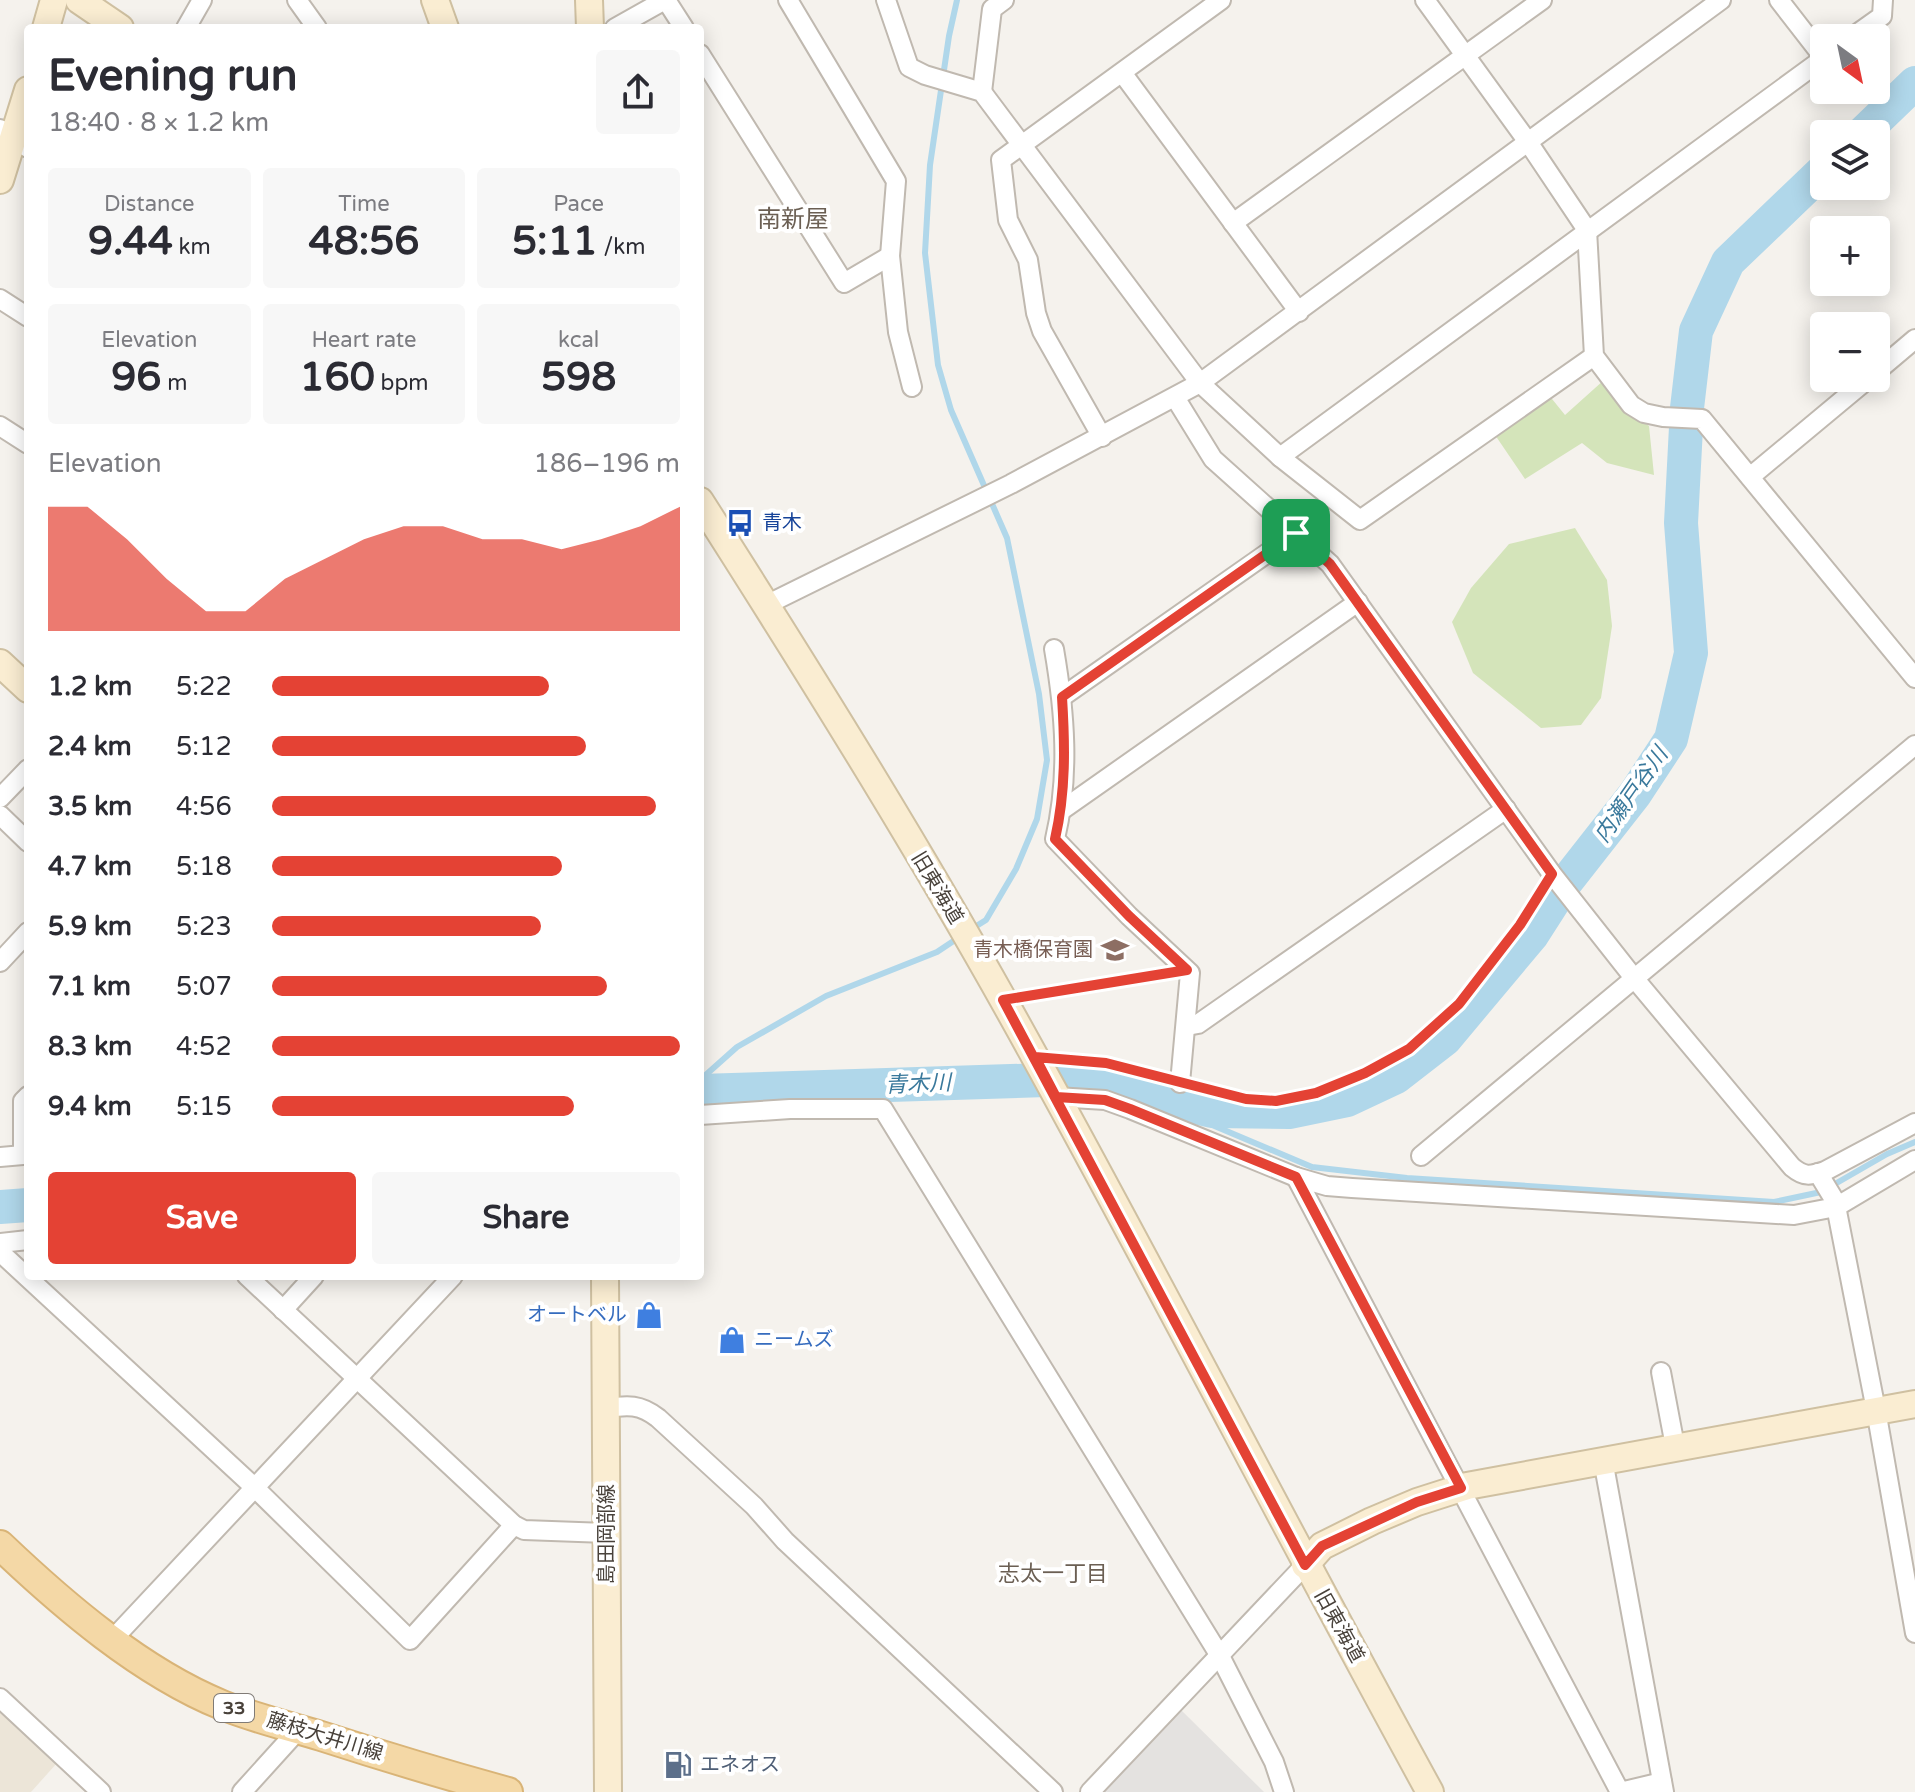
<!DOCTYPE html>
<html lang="en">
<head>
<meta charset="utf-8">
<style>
  body { margin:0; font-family:"Varela Round","Noto Sans JP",sans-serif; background:#f7f7f7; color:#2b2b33; height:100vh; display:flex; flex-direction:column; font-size:30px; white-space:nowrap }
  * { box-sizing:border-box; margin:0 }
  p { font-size:26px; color:#7c7c81 }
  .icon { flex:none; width:44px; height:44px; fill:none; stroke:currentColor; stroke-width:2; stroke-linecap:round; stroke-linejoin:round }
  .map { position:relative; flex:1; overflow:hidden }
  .side { position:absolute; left:24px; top:24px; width:680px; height:1256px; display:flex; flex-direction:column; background:#fff; border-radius:8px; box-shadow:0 4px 20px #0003 }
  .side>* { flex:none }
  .needle { width:52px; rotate:147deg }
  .tools { position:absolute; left:1810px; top:24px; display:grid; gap:16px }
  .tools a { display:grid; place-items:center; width:80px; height:80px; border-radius:8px; background:#fff; box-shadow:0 4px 20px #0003; font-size:40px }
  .pin { position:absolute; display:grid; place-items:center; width:68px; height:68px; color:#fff; margin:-34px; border-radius:16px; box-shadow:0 4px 12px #0006 }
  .round { display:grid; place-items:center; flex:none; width:84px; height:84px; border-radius:8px; background:#f7f7f7 }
  .head { display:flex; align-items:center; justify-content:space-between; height:136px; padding:0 24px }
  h1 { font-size:44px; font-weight:800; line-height:60px }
  .metrics { display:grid; grid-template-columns:repeat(3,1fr); gap:12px; height:136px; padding:8px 24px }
  .metrics div { display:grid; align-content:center; border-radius:8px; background:#f7f7f7; text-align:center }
  .metrics b { font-size:40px; font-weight:800 }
  .metrics small { font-size:22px; font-weight:400 }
  .metrics p { font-size:22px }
  .chart { height:224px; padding:16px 24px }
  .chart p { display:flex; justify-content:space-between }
  .chart svg { width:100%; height:144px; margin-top:8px; fill:#e44234; opacity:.7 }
  .primary-button { display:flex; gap:16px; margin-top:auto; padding:16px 24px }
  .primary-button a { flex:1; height:92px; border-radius:8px; background:#e44234; color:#fff; font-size:32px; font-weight:800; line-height:92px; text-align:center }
  .primary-button a+a { background:#f7f7f7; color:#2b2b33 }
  ul { padding:0 24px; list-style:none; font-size:26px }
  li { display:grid; grid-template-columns:128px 96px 1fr; align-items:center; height:60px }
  li i { height:20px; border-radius:10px; background:#e44234 }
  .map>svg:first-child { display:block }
</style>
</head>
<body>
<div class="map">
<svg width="1915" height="1792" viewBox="0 0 1915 1792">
  <rect width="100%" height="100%" fill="#f5f2ed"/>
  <!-- education -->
  <polygon fill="#ece5d8" points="0,1708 57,1763 31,1792 0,1792"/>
  <!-- green -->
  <g fill="#d4e4ba">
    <polygon points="1604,380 1618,405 1649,426 1654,475 1607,463 1582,443 1525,479 1493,432 1548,394 1565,415"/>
    <polygon points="1575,528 1607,580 1612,626 1601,698 1581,725 1541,728 1473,673 1452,622 1471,588 1509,544"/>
  </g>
  <!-- parking -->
  <polygon fill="#e4e2e0" points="1181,1710 1264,1792 1103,1792"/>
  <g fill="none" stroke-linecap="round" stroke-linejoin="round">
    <!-- stream -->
    <g stroke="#b0d7ea" stroke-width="6">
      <polyline points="957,0 949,36 930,165 925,253 938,365 951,410 1007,538 1039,694 1047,760 1037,819 1016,869 986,920 970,930"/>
      <polyline points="700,1080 737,1047 826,996 937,952 961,936"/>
      <polyline points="1134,1092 1312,1167 1407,1178 1774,1202 1821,1192 1887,1154 1915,1142"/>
    </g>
    <!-- river -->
    <g stroke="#b0d7ea" stroke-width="34">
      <polyline points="1862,134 1915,83"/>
      <polyline points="700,1091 1077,1079 1212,1111 1289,1112 1347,1100 1396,1077 1445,1039 1532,935 1566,882 1635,794 1671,739 1691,653 1681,523 1687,408 1696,331 1728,262 1824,170"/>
      <polyline points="0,1207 28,1205"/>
    </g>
    <!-- lane casing -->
    <g stroke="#c0b9b0" stroke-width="13">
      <g id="lane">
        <polyline points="1005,1000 1187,970"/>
        <polyline points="1038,1057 1106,1063 1246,1099 1276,1101 1316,1093 1365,1073 1409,1049 1459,1004 1520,925 1552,875"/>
      </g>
    </g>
    <!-- street casing -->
    <g stroke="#c0b9b0" stroke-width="22">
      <g id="street">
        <polyline points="297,0 317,28"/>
        <polyline points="666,0 684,28"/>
        <polyline points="788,0 896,181 890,256 898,332 912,387"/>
        <polyline points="886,0 909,67 925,75 982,92 1200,383 1280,457 1360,520 1594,356"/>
        <polyline points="1425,0 1528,142 1587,230 1594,356 1631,405 1644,413 1663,417 1702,419 1915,678"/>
        <polyline points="1779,0 1824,58"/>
        <polyline points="186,28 202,0"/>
        <polyline points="615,28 665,0"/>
        <polyline points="1851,38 1882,16 1883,0"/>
        <polyline points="700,54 844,283 890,256"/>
        <polyline points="1123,74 1299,312"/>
        <polyline points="982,92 992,9 1004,0"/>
        <polyline points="0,129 28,148"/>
        <polyline points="1233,223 1542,0"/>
        <polyline points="0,299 28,317"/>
        <polyline points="1876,372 1915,339"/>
        <path d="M1176,399L1213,459L1330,564L1552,874L1634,978L1792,1167C1804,1177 1810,1176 1825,1171L1915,1123"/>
        <polyline points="0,426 28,444"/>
        <polyline points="1102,437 1042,331 1036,313 1028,260 1008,220 1001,160 1221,0"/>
        <polyline points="1280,457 1824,58"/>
        <polyline points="1750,477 1869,378"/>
        <polyline points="766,605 1011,484 1200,383 1721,0"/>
        <path d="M1054,649C1065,713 1070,775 1055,839L1129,916L1190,973L1180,1083"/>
        <polyline points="1062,697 1296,533"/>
        <polyline points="0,798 28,769"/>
        <polyline points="1062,810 1358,602"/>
        <polyline points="0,815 28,842"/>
        <polyline points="0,962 28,932"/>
        <polyline points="1187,1026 1198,1024 1506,809"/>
        <polyline points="1056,1097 1105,1100 1130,1109 1296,1177 1327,1186 1352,1188 1794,1215 1836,1207 1915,1160"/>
        <polyline points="700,1115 790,1109 883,1109 1220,1656 1274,1762 1284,1792"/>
        <polyline points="1421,1156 1915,745"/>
        <polyline points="0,1157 23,1155 23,1101 28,1096"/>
        <polyline points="1818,1173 1835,1201 1876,1410 1915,1633"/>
        <polyline points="1296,1177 1620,1792"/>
        <polyline points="0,1243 28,1240"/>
        <polyline points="0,1252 254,1487 410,1640 514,1525"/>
        <polyline points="247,1276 514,1525 524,1530 606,1533"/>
        <polyline points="283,1310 314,1276"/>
        <polyline points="1661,1372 1675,1446"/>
        <path d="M606,1408C628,1405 640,1404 658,1418L754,1506L785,1541L1053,1792"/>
        <polyline points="1603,1460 1664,1792"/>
        <polyline points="112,1640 453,1276"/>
        <polyline points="0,1698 101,1792"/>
        <polyline points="242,1792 299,1729"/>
        <polyline points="1090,1792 1305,1565"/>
        <polyline points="1620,1792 1662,1782"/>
      </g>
    </g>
    <!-- secondary casing -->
    <g stroke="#cfc0a1" stroke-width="30">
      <g id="secondary">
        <polyline points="79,0 120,28"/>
        <polyline points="435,0 445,28"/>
        <polyline points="589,0 590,28"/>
        <polyline points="46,28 54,0"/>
        <polyline points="0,180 28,90"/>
        <path d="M700,501C816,683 931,867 1035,1057C1169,1300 1296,1548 1430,1792"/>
        <polyline points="0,663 28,689"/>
        <polyline points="605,1276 608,1792"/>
        <polyline points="1305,1565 1322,1546 1372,1521 1417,1502 1467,1486 1915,1404"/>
      </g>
    </g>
    <!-- primary casing -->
    <g stroke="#d9b477" stroke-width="32">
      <path id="primary" d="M0,1545C63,1605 141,1672 222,1705C254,1718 288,1726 321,1736C383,1756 446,1775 508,1792"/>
    </g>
    <!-- lane -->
    <use href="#lane" stroke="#fff" stroke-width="9"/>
    <!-- street -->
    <use href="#street" stroke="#fff" stroke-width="18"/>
    <!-- secondary -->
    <use href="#secondary" stroke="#faedd2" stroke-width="26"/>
    <!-- primary -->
    <use href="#primary" stroke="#f4d8a6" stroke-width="28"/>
  </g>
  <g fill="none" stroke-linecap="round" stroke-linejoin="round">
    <!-- route casing -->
    <g stroke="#fff" stroke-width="16">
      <path id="route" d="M1296,533L1062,697C1065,745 1066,791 1055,839L1129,916L1187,970L1003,1000L1305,1565L1322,1546L1417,1502L1461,1488L1296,1177L1130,1109L1105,1100L1056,1097L1035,1057L1106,1063L1246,1099L1276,1101L1316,1093L1365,1073L1409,1049L1459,1004L1520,925L1552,874L1330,564L1296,533"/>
    </g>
    <!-- route -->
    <use href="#route" stroke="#e44234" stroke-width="10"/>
  </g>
  <!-- icons -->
  <defs>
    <g id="bus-bare" transform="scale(2.16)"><path d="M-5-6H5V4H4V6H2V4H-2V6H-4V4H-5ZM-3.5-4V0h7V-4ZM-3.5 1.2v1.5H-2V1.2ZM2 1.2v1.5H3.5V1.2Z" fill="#1a4fb4" stroke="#fff" stroke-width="2.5" paint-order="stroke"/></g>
    <g id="school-bare" transform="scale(2.16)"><path d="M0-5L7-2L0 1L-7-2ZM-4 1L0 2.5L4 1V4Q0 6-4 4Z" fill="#8d6e63" stroke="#fff" stroke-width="2.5" paint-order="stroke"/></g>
    <g id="shop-bare" transform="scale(2.16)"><path d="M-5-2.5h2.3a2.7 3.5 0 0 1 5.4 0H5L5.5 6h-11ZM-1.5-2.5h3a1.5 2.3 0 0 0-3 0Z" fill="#3f7fe0" stroke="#fff" stroke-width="2.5" paint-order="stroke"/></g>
    <g id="fuel-bare" transform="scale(2.16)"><path d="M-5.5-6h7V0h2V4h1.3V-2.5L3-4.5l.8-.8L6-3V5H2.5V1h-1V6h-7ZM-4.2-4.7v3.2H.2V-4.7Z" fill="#5c6f8a" stroke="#fff" stroke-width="2.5" paint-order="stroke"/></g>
  </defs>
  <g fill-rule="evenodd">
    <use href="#bus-bare" x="740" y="523"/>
    <use href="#school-bare" x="1115" y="950"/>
    <use href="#shop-bare" x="649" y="1315"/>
    <use href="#shop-bare" x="732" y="1340"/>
    <use href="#fuel-bare" x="678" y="1765"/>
  </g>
  <g text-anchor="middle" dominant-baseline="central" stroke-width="8" stroke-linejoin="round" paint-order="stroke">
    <!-- shield labels -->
    <rect fill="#fff" stroke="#807b76" stroke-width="2" x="214" y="1694" width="40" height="28" rx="6"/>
    <g font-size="18" font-weight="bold" fill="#49423b">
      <text x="234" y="1708">33</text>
    </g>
    <!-- transit labels -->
    <g font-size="20" fill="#164399" stroke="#fff" text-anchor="start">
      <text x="762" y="523">青木</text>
    </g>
    <!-- street labels -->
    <g font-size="20" fill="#49423b" stroke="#fff">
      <text transform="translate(937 888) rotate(59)">旧東海道</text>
      <text transform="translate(607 1534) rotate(-90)">島田岡部線</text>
      <text transform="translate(1339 1626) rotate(61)">旧東海道</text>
      <text transform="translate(325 1737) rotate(17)">藤枝大井川線</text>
    </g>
    <!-- education labels -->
    <g font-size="20" fill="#785e54" stroke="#fff" text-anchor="end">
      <text x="1093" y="950">青木橋保育園</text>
    </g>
    <!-- shop labels -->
    <g font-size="20" fill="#366cbe" stroke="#fff" text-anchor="end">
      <text x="627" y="1315">オートベル</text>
      <text x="754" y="1340" text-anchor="start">ニームズ</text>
    </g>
    <!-- service labels -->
    <g font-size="20" fill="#4e5e75" stroke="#fff" text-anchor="start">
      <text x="700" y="1765">エネオス</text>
    </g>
    <!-- water labels -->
    <g font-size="22" font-style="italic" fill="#3a799c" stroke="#fff">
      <text transform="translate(1631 795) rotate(-55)">内瀬戸谷川</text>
      <text transform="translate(918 1084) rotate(-2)">青木川</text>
    </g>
    <!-- neighbourhood labels -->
    <g font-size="22" fill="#6b5f53" stroke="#fff">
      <text x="1053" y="1574">志太一丁目</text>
    </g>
    <!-- quarter labels -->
    <g font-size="24" fill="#6b5f53" stroke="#fff">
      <text x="793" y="219">南新屋</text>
    </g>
  </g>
</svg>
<div class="tools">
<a><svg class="needle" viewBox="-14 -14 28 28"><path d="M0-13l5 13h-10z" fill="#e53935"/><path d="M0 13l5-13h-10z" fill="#7c7c81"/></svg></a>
<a><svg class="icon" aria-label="layers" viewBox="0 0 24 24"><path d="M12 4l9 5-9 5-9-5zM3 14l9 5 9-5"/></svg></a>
<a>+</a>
<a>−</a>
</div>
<div class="pin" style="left:1296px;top:533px;background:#1e9e55"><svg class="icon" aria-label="arrive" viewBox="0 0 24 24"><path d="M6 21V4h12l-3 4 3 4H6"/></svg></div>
<section class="side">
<div class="head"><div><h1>Evening run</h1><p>18:40 · 8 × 1.2 km</p></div><a class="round"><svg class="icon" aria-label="share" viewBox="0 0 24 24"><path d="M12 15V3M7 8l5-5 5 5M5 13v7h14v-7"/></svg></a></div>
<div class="metrics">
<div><p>Distance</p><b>9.44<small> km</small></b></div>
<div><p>Time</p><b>48:56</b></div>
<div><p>Pace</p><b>5:11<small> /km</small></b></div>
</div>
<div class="metrics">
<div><p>Elevation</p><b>96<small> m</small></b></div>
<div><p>Heart rate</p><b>160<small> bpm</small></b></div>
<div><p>kcal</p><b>598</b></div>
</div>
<div class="chart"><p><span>Elevation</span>186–196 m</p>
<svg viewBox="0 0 160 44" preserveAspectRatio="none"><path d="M0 44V6L10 6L20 16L30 28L40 38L50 38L60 28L70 22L80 16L90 12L100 12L110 16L120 16L130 19L140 16L150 12L160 6V44z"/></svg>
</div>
<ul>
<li><b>1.2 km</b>5:22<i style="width:68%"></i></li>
<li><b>2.4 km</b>5:12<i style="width:77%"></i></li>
<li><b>3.5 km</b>4:56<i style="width:94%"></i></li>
<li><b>4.7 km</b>5:18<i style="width:71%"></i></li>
<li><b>5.9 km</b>5:23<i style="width:66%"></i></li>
<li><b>7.1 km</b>5:07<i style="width:82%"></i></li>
<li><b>8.3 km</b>4:52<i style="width:100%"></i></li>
<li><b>9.4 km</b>5:15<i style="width:74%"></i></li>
</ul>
<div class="primary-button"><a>Save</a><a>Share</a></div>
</section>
</div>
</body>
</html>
